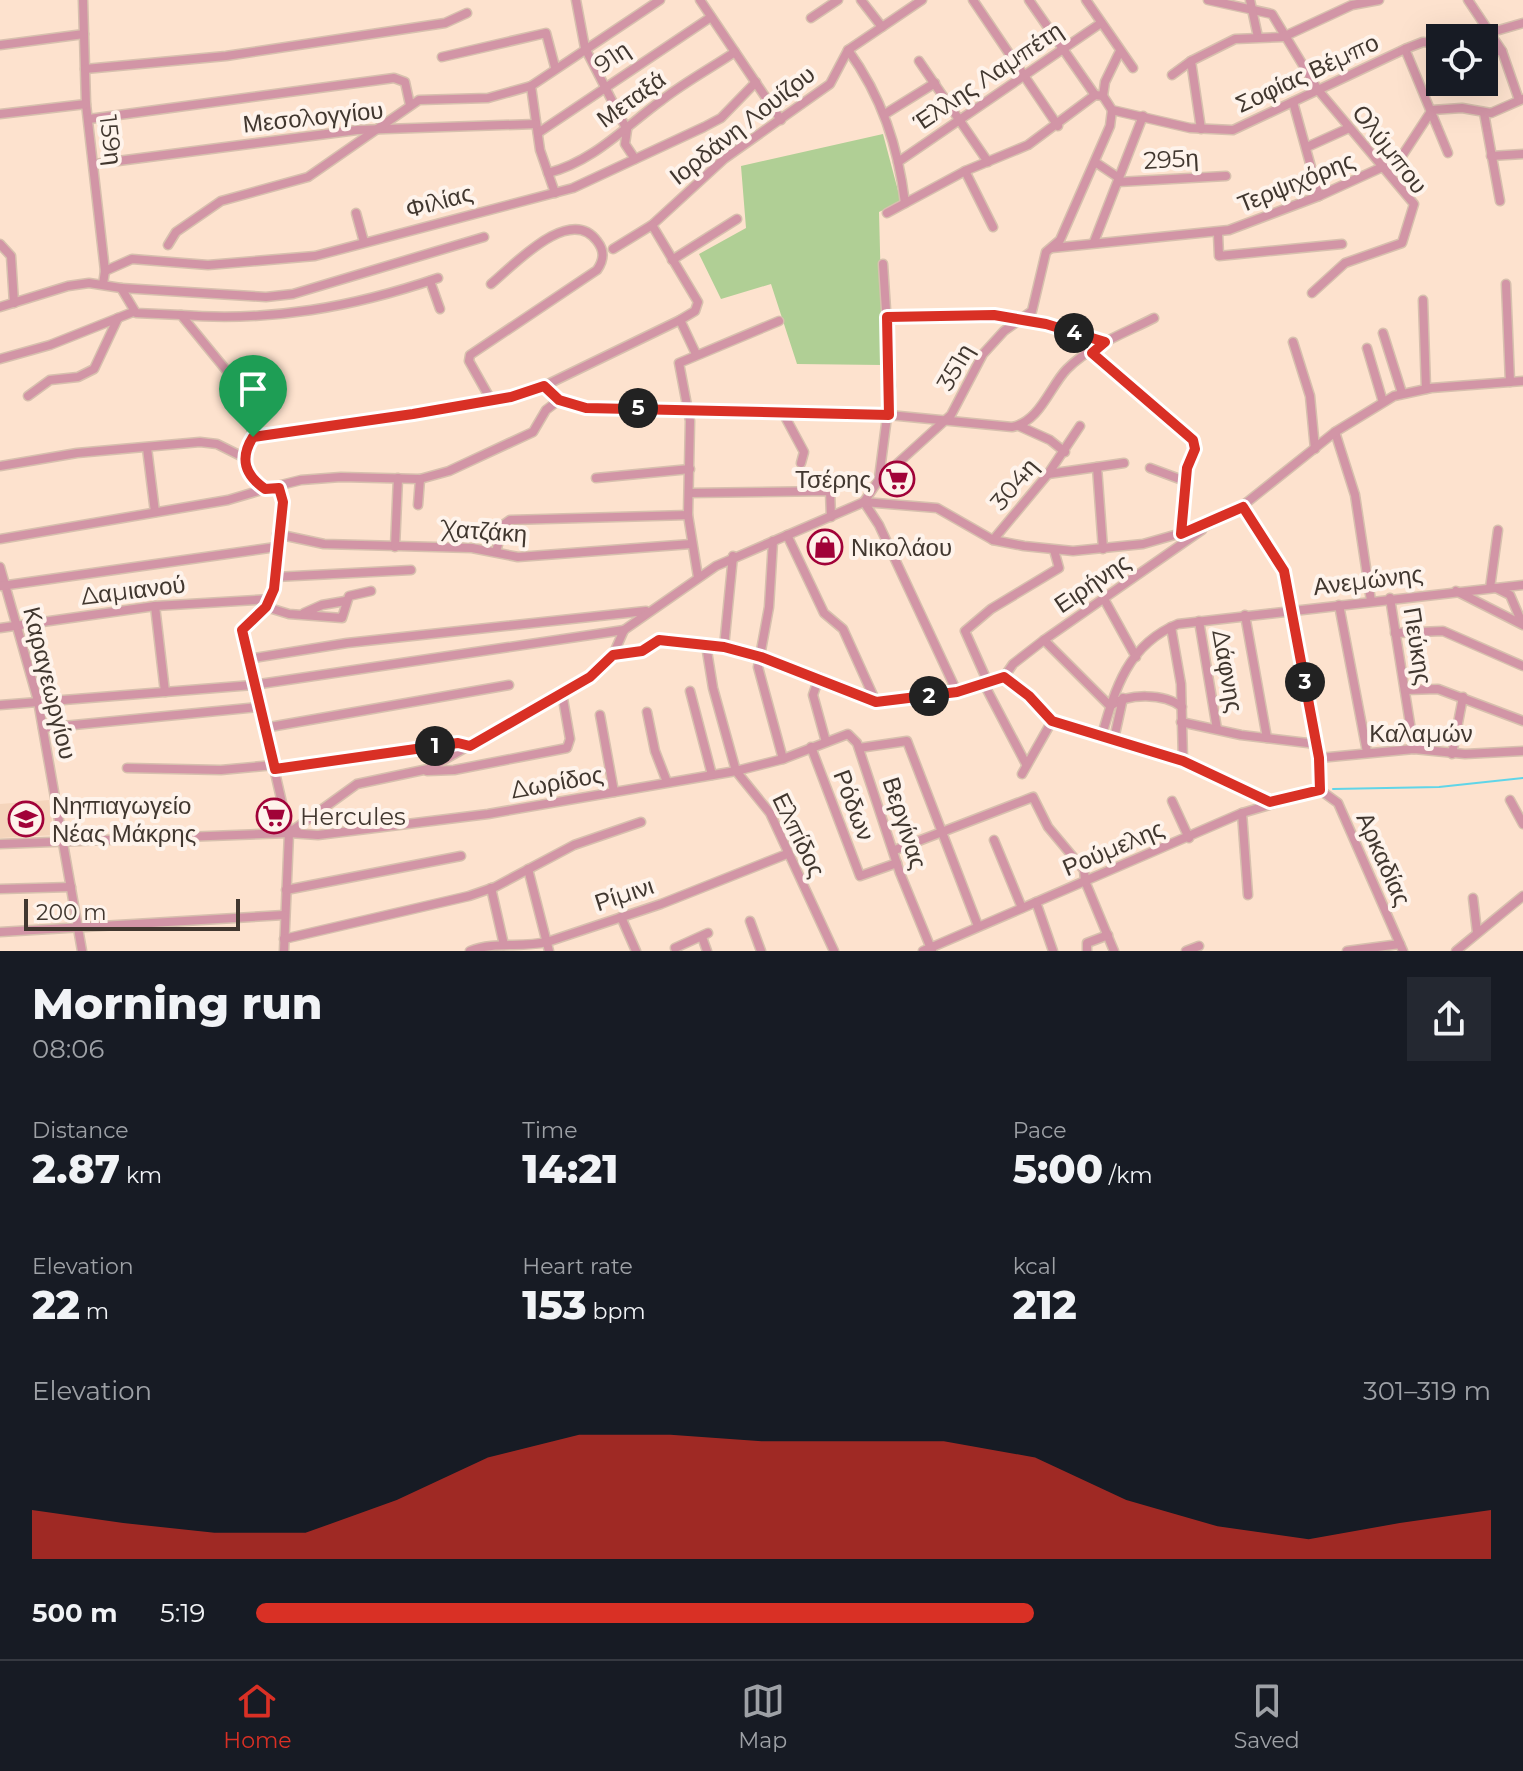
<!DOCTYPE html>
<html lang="en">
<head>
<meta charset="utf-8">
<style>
  body { margin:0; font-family:Montserrat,sans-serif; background:#242831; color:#f1f3f6; height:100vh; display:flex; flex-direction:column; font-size:30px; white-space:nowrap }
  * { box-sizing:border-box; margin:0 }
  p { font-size:26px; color:#9ea1a6 }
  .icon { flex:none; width:44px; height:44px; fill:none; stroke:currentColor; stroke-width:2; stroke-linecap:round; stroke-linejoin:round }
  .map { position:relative; height:951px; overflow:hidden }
  .side { display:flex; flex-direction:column; background:#171b24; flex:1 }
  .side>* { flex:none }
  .fabs { position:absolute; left:1426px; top:24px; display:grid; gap:16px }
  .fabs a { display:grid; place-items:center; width:72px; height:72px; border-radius:0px; background:#171b24; box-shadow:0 8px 32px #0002; font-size:40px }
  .scale { position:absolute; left:24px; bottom:20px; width:216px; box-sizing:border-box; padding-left:8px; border:4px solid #41372f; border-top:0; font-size:22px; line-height:28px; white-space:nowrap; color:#41372f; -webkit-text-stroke:6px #fef3eb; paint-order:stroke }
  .pin { position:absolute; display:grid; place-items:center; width:68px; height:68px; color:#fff; margin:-82px -34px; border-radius:50% 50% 50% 0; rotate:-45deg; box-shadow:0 0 8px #0007 }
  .pin .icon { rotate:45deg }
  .km { position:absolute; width:40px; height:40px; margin:-20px; border-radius:50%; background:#222; color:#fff; font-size:22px; line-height:40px; text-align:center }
  .round { display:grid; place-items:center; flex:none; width:84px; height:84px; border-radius:0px; background:#242831 }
  .summary { display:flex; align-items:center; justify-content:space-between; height:136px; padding:0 32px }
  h1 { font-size:44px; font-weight:800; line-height:60px }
  .figures { display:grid; grid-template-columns:repeat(3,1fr); gap:12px; height:136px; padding:8px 32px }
  .figures div { display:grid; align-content:center }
  .figures b { font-size:40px; font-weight:800 }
  .figures small { font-size:22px; font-weight:400 }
  .figures p { font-size:22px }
  .chart { height:224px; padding:16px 32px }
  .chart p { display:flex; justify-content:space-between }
  .chart svg { width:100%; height:144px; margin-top:8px; fill:#d93025; opacity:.7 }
  ul { padding:0 32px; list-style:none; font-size:26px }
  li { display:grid; grid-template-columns:128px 96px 1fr; align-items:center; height:60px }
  li i { height:20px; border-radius:10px; background:#d93025 }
  .dock { display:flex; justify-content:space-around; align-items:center; height:112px; border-top:2px solid #363941; background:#171b24; font-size:22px; color:#9ea1a6 }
  .dock a { display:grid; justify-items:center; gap:4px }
  .dock .on { color:#d93025 }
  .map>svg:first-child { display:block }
</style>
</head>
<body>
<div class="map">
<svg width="1523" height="951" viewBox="0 0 1523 951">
  <rect width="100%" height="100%" fill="#fde2ce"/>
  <!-- built -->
  <polygon fill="#f5d5bc" points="49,800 54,835 0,838 0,804"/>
  <!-- green -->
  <polygon fill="#b0cf95" points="883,134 901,202 879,212 883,365 797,364 771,284 721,299 699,254 746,228 741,166"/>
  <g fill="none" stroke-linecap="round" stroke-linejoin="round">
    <!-- stream -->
    <polyline stroke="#60d5e8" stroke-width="2" points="1333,789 1439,787 1523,778"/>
    <!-- minor casing -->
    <g stroke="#d7c0ae" stroke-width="11">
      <g id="minor">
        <polyline points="83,0 86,104 105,271 103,284"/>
        <polyline points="576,0 585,48 627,130 625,144 635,159"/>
        <polyline points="700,0 781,120"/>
        <polyline points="861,0 882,27"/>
        <polyline points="973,0 1058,126"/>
        <polyline points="1029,0 1095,95"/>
        <polyline points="1086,0 1133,68"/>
        <polyline points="1208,0 1272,14 1318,90 1414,204 1402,243 1345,263 1312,293"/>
        <polyline points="1250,0 1258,37"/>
        <polyline points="1468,0 1502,51 1519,100"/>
        <polyline points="811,18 838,0"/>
        <polyline points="1492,32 1523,23"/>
        <polyline points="0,45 84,34"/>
        <polyline points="1405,49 1448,153"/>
        <path d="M848,50C882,97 898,146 905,203"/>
        <polyline points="1484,52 1502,51"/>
        <polyline points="442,57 546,33 555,67"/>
        <polyline points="919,61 988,162"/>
        <polyline points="85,69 226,56 445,23 467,13"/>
        <polyline points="1172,75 1191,61"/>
        <polyline points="531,86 540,150 555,193"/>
        <polyline points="1103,96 1112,110 1190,128 1233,130 1405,49 1423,42 1440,44"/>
        <polyline points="1293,102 1319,196"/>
        <polyline points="1484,113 1500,201"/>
        <polyline points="0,114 86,104"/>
        <polyline points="885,114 935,83"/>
        <polyline points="89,119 394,78 405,82 410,105"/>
        <polyline points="1201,129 1191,61 1235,39 1283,37 1352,5 1379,0"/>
        <polyline points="538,133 711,17"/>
        <polyline points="1307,147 1349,128"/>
        <polyline points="1491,156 1523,154"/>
        <polyline points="898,162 1101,23"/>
        <polyline points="1095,162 1119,178"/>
        <polyline points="95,164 357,130 536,124"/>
        <polyline points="965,171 993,227"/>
        <path d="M548,173C593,162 626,126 662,100C685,82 711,68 735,52"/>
        <polyline points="1118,182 1226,176"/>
        <polyline points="356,213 364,242"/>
        <polyline points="887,213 965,171 1028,145 1095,95 1103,96 1105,82 1120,51"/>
        <polyline points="1218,234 1219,256 1342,244"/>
        <polyline points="1094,242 1143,116"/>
        <polyline points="0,244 11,256 14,303"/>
        <polyline points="168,245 176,232 221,201 308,177 419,100 488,98 531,86 660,0"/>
        <polyline points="1052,248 1229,230 1319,196 1400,159 1432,110 1462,108 1491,113 1523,99"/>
        <polyline points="613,249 652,225 724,159 830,84 848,50 922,0"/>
        <polyline points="672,260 737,219"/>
        <polyline points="105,271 132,259 208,265 315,256 573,188 704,127 721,118 756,82"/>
        <polyline points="430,281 440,309"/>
        <polyline points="1506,284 1510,382"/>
        <polyline points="121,288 266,297 293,294 484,237"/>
        <polyline points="1423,300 1426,389"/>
        <polyline points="0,307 68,286 89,283 121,288 136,313 181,315 231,376 250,422 253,437 245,465 252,480 265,489 301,480 341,477 420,479 449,471 533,432 546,410 559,400"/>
        <path d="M181,315C271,322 353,307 438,278"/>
        <polyline points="887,317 994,315 1046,324 1105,342"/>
        <polyline points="680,320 696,354"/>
        <polyline points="1383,333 1402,393"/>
        <polyline points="1293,342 1310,396 1315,449"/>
        <polyline points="1367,348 1383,402"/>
        <polyline points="1092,353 1139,391 1195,445 1187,468 1181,534"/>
        <polyline points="0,359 50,345 133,312"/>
        <path d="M544,386L559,400L586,408L889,415L1012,427C1040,422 1050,386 1067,369C1091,345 1125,333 1154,318"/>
        <polyline points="28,396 50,380 78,377 94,369 118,318"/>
        <path d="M491,400L469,361L470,355L597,270C604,260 605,251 597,241C570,204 514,265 491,284"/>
        <polyline points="783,413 804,452 801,463"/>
        <polyline points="1019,426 1050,440 1065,452"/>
        <polyline points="1335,432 1355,495 1371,601"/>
        <polyline points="253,437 511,397 544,386 680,320 695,311 698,302 652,225"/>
        <polyline points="147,448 155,512"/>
        <polyline points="0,466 77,453 200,442 217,444 245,458"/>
        <polyline points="1150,468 1185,481"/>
        <polyline points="1048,474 1097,467"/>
        <polyline points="596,478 690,469"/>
        <polyline points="879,478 891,386 883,264"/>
        <path d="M279,488C285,498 275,592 268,604C262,615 249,619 242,630L289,833L284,951"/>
        <polyline points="689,493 830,491 831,517"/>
        <polyline points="864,502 878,481 951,415 983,354 1004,331 1032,311 1046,252 1060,240 1110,126 1112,110"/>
        <polyline points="864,502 879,525 957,692"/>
        <polyline points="418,505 420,479"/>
        <polyline points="1243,507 1284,571 1319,758 1320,790"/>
        <polyline points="277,534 324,544 472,548 518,557 691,544"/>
        <polyline points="787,535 824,613 843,629 876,702"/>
        <polyline points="0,539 228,500 265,489"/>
        <polyline points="993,540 1048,474 1080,426"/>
        <polyline points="773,541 769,607 758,667 783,759"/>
        <polyline points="395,547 398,478"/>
        <polyline points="1103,549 1097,467 1124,463"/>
        <polyline points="496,552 503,525 510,520 688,515"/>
        <polyline points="0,567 38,701 82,951"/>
        <polyline points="275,577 411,570"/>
        <polyline points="698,577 688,515 690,421 679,363 779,321"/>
        <polyline points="1,586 276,547"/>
        <polyline points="1490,588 1498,530"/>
        <polyline points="1496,588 1510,595 1522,623"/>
        <polyline points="1456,591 1523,625"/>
        <polyline points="1390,598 1414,749"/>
        <polyline points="1104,599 1136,657"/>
        <polyline points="1339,605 1367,752"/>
        <polyline points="155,606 165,692"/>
        <polyline points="266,607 289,614 342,618 349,596 371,591"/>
        <polyline points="304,613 322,605 345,601"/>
        <polyline points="1245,615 1267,738"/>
        <polyline points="1199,621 1217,729"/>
        <polyline points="1171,627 1181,684 1183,761"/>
        <polyline points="0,628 155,606 271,599"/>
        <polyline points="1395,633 1443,631 1523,666"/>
        <path d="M1044,640L1110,706C1128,693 1164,693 1182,707"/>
        <polyline points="706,645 713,688 736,771 770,813 834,951"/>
        <polyline points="724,647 733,556"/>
        <polyline points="613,655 632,654 659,640 724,647 819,677 876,702 957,692 1004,677"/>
        <polyline points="248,659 347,643 646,611"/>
        <polyline points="819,677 813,695 826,742"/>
        <polyline points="1004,677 1029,696 1052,721 1183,761 1270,802"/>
        <polyline points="1004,677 1013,664 1044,640 1202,530"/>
        <polyline points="1405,690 1438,689 1523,721"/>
        <polyline points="690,691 712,775"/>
        <polyline points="0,705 253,685 624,630"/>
        <polyline points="647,712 655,751 667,782"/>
        <polyline points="600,715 614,792"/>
        <polyline points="1181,722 1241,735 1316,744"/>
        <polyline points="43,728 259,707"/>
        <polyline points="264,728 509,685"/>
        <path d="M1102,735C1115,689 1128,644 1178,624L1523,585"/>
        <polyline points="1114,739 1123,698"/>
        <polyline points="811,747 860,876 897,863"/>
        <polyline points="859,748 907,741 978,926"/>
        <polyline points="1452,754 1463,697"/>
        <polyline points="1319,758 1414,749 1465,754 1523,751"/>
        <polyline points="1026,764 984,684 985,676 965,631 991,609 1059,568 1054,550"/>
        <polyline points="127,768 221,770 274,765"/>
        <polyline points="275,769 458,743 470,746"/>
        <polyline points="427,771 454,770 567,748 570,739 562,693"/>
        <polyline points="1022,774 1052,721"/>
        <polyline points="1320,790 1338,803 1403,951"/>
        <polyline points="1510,800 1523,824"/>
        <polyline points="1172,801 1189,838"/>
        <polyline points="1242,813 1248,895"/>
        <polyline points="289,833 357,784 428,769 590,677 613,655 624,630 716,566 864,502 937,508 993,540 1024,546 1073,551 1143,544 1206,526 1236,511 1335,432 1394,396 1431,388 1523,381"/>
        <polyline points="994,840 1022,908"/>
        <polyline points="0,844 289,833 318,835 488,814 736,771 783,759 848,734 857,743 900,873 932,951"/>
        <polyline points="895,850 1033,797 1048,827 1084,870 1085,881 1114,951"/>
        <polyline points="528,869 549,951"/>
        <polyline points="491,888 504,945"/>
        <polyline points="0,889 71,887"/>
        <polyline points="286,890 461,856"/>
        <polyline points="1473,898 1477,932"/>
        <polyline points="1036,902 1053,951"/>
        <polyline points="621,917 636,951"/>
        <polyline points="750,921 761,951"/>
        <polyline points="0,932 284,915"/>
        <polyline points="702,937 707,951"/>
        <polyline points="284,939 469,896 495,887 574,845 641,822"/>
        <polyline points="675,948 708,933"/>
        <path d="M470,951C495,941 520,948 547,942L661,904L787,854"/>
        <polyline points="923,951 1242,813 1320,790"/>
        <polyline points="1087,951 1087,943 1108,935"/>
        <polyline points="1186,951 1199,946"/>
        <polyline points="1347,951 1400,944"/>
        <polyline points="1456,951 1523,896"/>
      </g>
    </g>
    <!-- minor -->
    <use href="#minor" stroke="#d295a6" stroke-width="8"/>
  </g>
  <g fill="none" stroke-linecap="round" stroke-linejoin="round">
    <!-- route casing -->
    <g stroke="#fff" stroke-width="16">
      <path id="route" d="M994,315L1046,324L1105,342L1092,353L1193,440L1195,449L1187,468L1181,534L1243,507L1284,571L1319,758L1320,790L1270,802L1183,761L1052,721L1029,696L1004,677L957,692L876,702L761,657L724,647L659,640L642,651L613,655L590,677L470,746L458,743L275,769L242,630L266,607L274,589L283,502L279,488L265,489C245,475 239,459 253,437L413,414L511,397L544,386L559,400L586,408L889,415L887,317Z"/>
    </g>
    <!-- route -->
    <use href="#route" stroke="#d93025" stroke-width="10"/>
  </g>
  <!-- icons -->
  <defs>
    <g id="supermarket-ring" transform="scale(1.8)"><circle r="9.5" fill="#fef3eb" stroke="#a10238" stroke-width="1.5"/><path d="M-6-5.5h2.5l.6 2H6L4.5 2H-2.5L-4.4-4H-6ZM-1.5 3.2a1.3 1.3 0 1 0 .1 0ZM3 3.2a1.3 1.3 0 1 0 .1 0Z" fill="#a10238"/></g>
    <g id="shop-ring" transform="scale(1.8)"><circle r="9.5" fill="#fef3eb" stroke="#a10238" stroke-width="1.5"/><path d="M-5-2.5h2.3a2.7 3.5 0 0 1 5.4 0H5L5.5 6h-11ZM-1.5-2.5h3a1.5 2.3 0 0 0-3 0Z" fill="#a10238"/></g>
    <g id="school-ring" transform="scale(1.8)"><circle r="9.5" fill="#fef3eb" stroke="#a10238" stroke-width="1.5"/><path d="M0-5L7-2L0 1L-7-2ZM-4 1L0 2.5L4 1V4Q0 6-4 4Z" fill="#a10238"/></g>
  </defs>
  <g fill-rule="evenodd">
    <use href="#supermarket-ring" x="897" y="479"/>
    <use href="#shop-ring" x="825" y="547"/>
    <use href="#supermarket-ring" x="274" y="816"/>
    <use href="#school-ring" x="26" y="819"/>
  </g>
  <g text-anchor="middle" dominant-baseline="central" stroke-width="8" stroke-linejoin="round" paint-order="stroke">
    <!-- street labels -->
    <g font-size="24" fill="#41372f" stroke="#fef3eb">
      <text transform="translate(612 57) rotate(-34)">91η</text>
      <text transform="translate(1307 73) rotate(-25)">Σοφίας Βέμπο</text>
      <text transform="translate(988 76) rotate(-34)">Έλλης Λαμπέτη</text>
      <text transform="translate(631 99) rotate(-36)">Μεταξά</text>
      <text transform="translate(313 117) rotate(-6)">Μεσολογγίου</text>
      <text transform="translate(742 125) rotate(-38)">Ιορδάνη Λουίζου</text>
      <text transform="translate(111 140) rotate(83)">159η</text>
      <text transform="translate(1390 149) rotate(52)">Ολύμπου</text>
      <text transform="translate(1171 159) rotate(-3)">295η</text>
      <text transform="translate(1296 182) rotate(-22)">Τερψιχόρης</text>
      <text transform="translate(439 201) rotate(-15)">Φιλίας</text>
      <text transform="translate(955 367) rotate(-60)">351η</text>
      <text transform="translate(1014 484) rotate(-50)">304η</text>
      <text transform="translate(485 531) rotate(4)">Χατζάκη</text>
      <text transform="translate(1368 580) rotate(-7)">Ανεμώνης</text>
      <text transform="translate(1092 583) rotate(-34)">Ειρήνης</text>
      <text transform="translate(133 590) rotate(-7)">Δαμιανού</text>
      <text transform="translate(1418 646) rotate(81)">Πεύκης</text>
      <text transform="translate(1228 671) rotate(80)">Δάφνης</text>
      <text transform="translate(50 683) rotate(76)">Καραγεωργίου</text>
      <text x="1421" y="733">Καλαμών</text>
      <text transform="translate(557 782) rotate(-10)">Δωρίδος</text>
      <text transform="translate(854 805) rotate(69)">Ρόδων</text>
      <text transform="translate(905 823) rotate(72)">Βεργίνας</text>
      <text transform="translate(799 835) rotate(64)">Ελπίδος</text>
      <text transform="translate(1113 848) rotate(-23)">Ρούμελης</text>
      <text transform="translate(1384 859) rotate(66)">Αρκαδίας</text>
      <text transform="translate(624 894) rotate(-18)">Ρίμινι</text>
    </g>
    <!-- poi labels -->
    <g font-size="24" fill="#41372f" stroke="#fef3eb" text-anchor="start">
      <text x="871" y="479" text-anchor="end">Τσέρης</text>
      <text x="851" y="547">Νικολάου</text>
      <text x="52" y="805">Νηπιαγωγείο<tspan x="52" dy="28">Νέας Μάκρης</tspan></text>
      <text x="300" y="816">Hercules</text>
    </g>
  </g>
</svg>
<div class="fabs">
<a><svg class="icon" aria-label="locate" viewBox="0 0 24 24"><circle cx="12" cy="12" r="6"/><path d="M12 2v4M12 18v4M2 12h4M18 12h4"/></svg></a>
</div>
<div class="scale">200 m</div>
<div class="pin" style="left:253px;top:437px;background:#1e9e55"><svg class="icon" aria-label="arrive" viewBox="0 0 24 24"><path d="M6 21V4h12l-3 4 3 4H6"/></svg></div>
<b class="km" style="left:435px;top:746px">1</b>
<b class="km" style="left:929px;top:696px">2</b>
<b class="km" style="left:1305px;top:682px">3</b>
<b class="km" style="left:1074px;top:333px">4</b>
<b class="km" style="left:638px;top:408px">5</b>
</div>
<section class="side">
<div class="summary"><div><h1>Morning run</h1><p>08:06</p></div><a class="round"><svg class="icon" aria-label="share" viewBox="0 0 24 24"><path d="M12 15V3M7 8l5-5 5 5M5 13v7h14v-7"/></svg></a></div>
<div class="figures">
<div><p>Distance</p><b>2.87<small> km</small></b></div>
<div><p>Time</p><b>14:21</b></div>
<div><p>Pace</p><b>5:00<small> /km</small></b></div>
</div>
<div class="figures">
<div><p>Elevation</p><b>22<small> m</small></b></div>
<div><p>Heart rate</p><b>153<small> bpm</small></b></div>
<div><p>kcal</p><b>212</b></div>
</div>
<div class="chart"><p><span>Elevation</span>301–319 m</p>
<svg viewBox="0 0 160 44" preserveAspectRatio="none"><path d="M0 44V29L10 33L20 36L30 36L40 26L50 13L60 6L70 6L80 8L90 8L100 8L110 13L120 26L130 34L140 38L150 33L160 29V44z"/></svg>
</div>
<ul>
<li><b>500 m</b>5:19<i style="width:63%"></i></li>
</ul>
</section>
<nav class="dock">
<a class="on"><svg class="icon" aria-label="home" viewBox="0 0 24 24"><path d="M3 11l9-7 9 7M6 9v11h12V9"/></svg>Home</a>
<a><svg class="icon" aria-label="map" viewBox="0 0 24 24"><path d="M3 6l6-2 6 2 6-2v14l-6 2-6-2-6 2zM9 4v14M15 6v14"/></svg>Map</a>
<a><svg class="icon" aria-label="saved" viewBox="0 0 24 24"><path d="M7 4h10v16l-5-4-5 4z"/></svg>Saved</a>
</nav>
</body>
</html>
